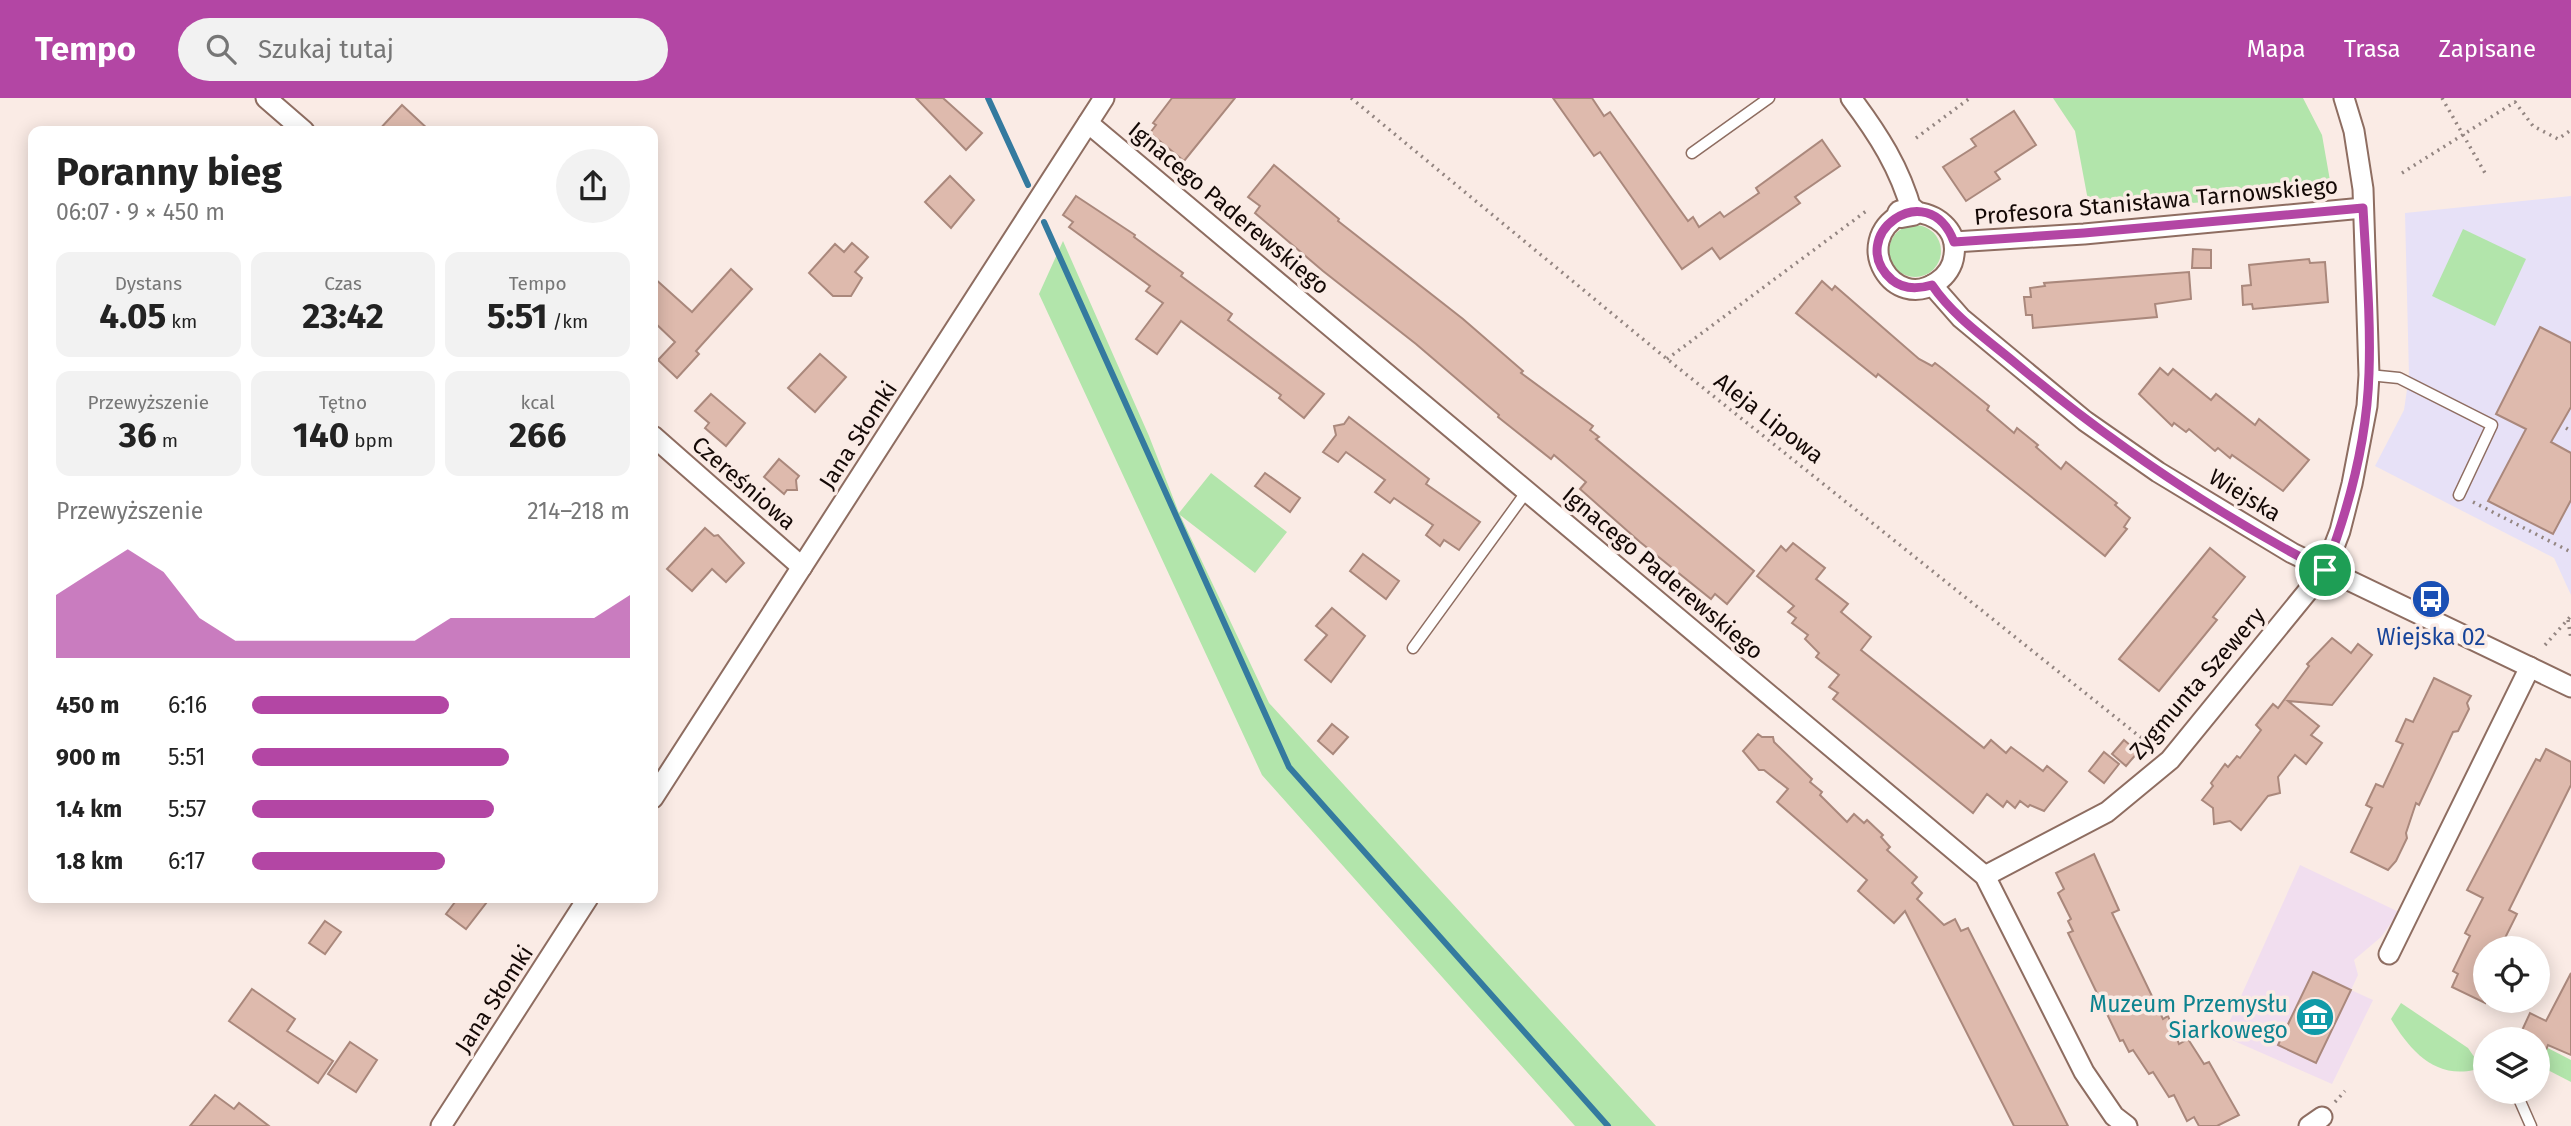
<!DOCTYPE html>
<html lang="pl">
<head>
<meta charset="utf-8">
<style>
  body { margin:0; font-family:"Fira Sans",sans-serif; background:#f2f2f2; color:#222; height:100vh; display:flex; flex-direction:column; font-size:26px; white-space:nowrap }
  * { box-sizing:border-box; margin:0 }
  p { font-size:23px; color:#767676 }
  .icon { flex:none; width:38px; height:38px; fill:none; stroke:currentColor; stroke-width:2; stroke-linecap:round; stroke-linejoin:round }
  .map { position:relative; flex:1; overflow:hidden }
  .drawer { position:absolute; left:28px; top:28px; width:630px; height:777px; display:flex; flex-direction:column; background:#fff; border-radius:14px; box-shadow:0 4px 18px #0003 }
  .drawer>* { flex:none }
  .fabs { position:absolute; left:2473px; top:838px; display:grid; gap:14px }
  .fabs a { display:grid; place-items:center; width:77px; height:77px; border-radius:50%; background:#fff; box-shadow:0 4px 18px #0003; font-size:35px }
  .pin { position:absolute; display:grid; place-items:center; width:60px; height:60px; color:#fff; margin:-30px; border:4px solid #fff; border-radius:50%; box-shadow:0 2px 7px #0007 }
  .round { display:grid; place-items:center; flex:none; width:74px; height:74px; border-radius:37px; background:#f2f2f2 }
  .overview { display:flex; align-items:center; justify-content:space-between; height:119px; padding:0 28px }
  h1 { font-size:38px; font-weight:700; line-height:52px }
  .figures { display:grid; grid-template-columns:repeat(3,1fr); gap:10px; height:119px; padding:7px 28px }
  .figures div { display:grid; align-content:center; border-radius:14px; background:#f2f2f2; text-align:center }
  .figures b { font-size:35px; font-weight:700 }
  .figures small { font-size:19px; font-weight:400 }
  .figures p { font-size:19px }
  .chart { height:196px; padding:14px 28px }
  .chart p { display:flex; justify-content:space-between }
  .chart svg { width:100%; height:126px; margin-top:7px; fill:#b346a4; opacity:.7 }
  ul { padding:0 28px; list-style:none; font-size:23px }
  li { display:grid; grid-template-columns:112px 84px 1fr; align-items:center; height:52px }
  li i { height:18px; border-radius:9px; background:#b346a4 }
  header { display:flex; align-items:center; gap:42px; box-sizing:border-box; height:98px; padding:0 35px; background:#b346a4; color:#fff }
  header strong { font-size:33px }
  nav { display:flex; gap:38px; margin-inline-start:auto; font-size:24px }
  .search { width:490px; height:63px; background:#f2f2f2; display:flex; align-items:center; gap:18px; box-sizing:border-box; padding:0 24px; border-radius:38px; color:#767676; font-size:26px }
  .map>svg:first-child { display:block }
</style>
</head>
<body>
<header>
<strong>Tempo</strong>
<div class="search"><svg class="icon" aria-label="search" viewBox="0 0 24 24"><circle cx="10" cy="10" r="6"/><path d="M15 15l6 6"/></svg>Szukaj tutaj</div>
<nav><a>Mapa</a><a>Trasa</a><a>Zapisane</a></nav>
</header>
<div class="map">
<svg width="2571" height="1028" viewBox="0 0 2571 1028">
  <rect width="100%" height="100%" fill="#faebe5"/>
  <!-- commercial -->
  <polygon fill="#f1deef" points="2300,767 2399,814 2381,839 2354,862 2358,877 2351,892 2373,902 2332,986 2223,938"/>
  <!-- education -->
  <polygon fill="#e7e1f7" points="2571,98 2571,497 2554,460 2375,368 2404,312 2409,278 2405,115"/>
  <!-- green -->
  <g fill="#b2e5ab">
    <polygon points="2053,0 2303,0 2322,37 2332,94 2090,113 2075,33"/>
    <circle cx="1915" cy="153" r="26"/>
    <polygon points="2463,131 2526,161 2495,228 2432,198"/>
    <polygon points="1063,143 1149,338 1179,415 1211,375 1287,434 1255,475 1180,417 1269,605 1656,1028 1575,1028 1262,677 1039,196"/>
    <path d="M2401,905L2468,950L2477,963L2474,972C2434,981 2409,951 2391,921Z"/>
    <polygon points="2538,945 2571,962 2571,984 2538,967"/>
  </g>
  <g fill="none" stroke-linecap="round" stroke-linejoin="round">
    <!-- stream -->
    <g stroke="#347a9f" stroke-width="6">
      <polyline points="988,0 1028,87"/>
      <polyline points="1044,124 1289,669 1608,1028"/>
    </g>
  </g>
  <!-- building -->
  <g fill="#debaad" stroke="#aa887c" stroke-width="2">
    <polygon points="916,0 943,0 982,35 966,52"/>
    <polygon points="1172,0 1235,0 1184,63 1150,35 1156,27 1153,25"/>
    <polygon points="1553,0 1592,0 1604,18 1610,14 1688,123 1693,119 1699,129 1720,114 1724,119 1759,95 1756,90 1822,42 1840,68 1795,99 1800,105 1720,161 1712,150 1682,171 1600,54 1594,58"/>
    <polygon points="402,7 430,33 378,33"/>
    <polygon points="2014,13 2036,47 1995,74 2000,81 1966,103 1943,69 1976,48 1971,41"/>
    <polygon points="1274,67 1339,121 1338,123 1463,221 1523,273 1521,275 1593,328 1590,332 1599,339 1596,341 1754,473 1727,506 1715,496 1711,501 1640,444 1580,391 1586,384 1554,357 1551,361 1498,319 1499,317 1416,246 1323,173 1255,115 1260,108 1248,99"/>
    <polygon points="950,78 974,102 951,130 925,104"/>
    <polygon points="1076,98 1135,137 1134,139 1183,175 1181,178 1232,216 1228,222 1324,296 1304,320 1279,300 1281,297 1181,223 1157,256 1136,241 1163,205 1146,193 1150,188 1069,129 1073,124 1063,117"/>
    <polygon points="852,145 868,159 855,174 862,180 851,198 833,198 809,175 835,146 844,154"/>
    <polygon points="2193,151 2211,152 2211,170 2192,170"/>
    <polygon points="2309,161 2310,165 2325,164 2328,204 2253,211 2252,206 2243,207 2242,188 2251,187 2249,167"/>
    <polygon points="731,171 752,191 696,253 699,256 677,280 658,262 675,244 653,223 653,179 692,214"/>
    <polygon points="2189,174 2191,201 2155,206 2157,219 2033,230 2032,217 2026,217 2024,199 2031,199 2030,190 2045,188 2044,185"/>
    <polygon points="1822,183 1832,192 1835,188 1919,261 1932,268 1935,265 1943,271 1989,308 1987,312 2014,335 2017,330 2038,347 2036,349 2061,371 2066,364 2117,405 2115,407 2130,420 2124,429 2127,431 2105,458 1878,276 1876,279 1796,215"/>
    <polygon points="2540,229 2571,245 2571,309 2551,344 2571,355 2571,402 2553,436 2488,403 2526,331 2496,316"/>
    <polygon points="820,256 846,279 815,314 788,290"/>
    <polygon points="2160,270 2168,277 2173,271 2211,302 2216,296 2255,327 2259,321 2309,362 2283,393 2232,357 2230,360 2218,350 2215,353 2189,331 2186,334 2174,325 2172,328 2139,296"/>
    <polygon points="711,296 745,325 726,348 705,330 709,325 695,313"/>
    <polygon points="1349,319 1429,381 1426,386 1480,424 1459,452 1444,442 1440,448 1426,437 1433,427 1394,400 1390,405 1375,394 1385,382 1346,354 1338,364 1323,354 1336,337 1334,328 1344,326"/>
    <polygon points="779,361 799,378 796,382 797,392 787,392 784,396 764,379"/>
    <polygon points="1265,375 1300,400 1290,414 1255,388"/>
    <polygon points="705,430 714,438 718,437 744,465 726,484 712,471 692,493 667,471"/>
    <polygon points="1793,445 1825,470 1816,481 1848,506 1841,514 1871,539 1861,552 1984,650 1991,642 2006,655 2011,649 2043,673 2047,668 2067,684 2044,713 2030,707 2028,709 2020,703 2015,710 2007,703 2003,709 1987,696 1973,715 1833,601 1838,595 1829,589 1839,577 1816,559 1819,555 1805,541 1808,537 1792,525 1796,520 1788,514 1794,508 1757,478 1781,448 1786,453"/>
    <polygon points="2210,450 2245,479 2213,519 2217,522 2159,593 2119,561"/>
    <polygon points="1363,456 1399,483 1386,501 1350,473"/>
    <polygon points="1332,510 1365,538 1331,584 1305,562 1327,537 1316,528"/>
    <polygon points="2332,540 2351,555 2358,546 2372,557 2332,607 2288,603 2319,628 2311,637 2322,645 2306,666 2295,657 2278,679 2280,695 2268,698 2241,732 2230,723 2214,726 2213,710 2202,702 2213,688 2211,685 2225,666 2228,669 2237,658 2240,660 2261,632 2256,627 2273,606 2278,610 2309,568 2307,566"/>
    <polygon points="2434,580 2471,598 2467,605 2469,611 2458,633 2453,634 2419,707 2416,705 2406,735 2407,740 2396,763 2388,772 2351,754 2372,710 2366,707 2376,686 2383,689 2403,646 2396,643 2406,621 2413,624"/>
    <polygon points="1332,626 1348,639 1333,656 1318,643"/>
    <polygon points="1758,636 1762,639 1773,639 1774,644 1812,681 1810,684 1822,694 1820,697 1847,724 1854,716 1864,725 1867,722 1883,737 1881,739 1890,749 1887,752 1917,779 1912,785 1922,795 1917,801 1944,827 1955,821 1961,833 1968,830 2068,1028 2014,1028 1905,813 1894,825 1858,793 1867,782 1777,704 1788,691 1764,672 1759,672 1743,653"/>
    <polygon points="2124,642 2138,654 2126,668 2112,656"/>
    <polygon points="2546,651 2571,664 2571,687 2509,812 2517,816 2500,850 2485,850 2485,905 2452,889 2458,876 2453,873 2470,838 2465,835 2483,800 2467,792 2536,661 2540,663"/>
    <polygon points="2104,654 2119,666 2104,685 2089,673"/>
    <polygon points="2094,756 2119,812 2112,815 2163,921 2168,918 2179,946 2188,941 2204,966 2209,964 2239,1017 2217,1028 2199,1028 2194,1019 2187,1023 2174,997 2169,999 2153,974 2149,976 2133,952 2129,954 2123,942 2120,943 2068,835 2073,833 2068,823 2071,821 2058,795 2064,791 2056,775"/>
    <polygon points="458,800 490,800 466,831 446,816"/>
    <polygon points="325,823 341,834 325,856 309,845"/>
    <polygon points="2313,874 2351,892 2316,965 2278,947"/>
    <polygon points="2571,875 2571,957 2548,947 2546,952 2538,948 2538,942 2519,939 2530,915 2546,923"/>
    <polygon points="252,891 295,921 287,933 333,963 318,985 229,923"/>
    <polygon points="350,944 377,962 356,994 328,976"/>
    <polygon points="215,997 234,1011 239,1005 269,1028 190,1028"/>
  </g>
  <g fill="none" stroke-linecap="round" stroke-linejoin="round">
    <!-- lane casing -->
    <g stroke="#8e6d61" stroke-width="13">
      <g id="lane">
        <polyline points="1692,55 1769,0"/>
        <polyline points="2369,277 2399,280 2492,327 2459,397"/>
        <polyline points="1413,550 1527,393"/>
        <polyline points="2516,994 2531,1028"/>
      </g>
    </g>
    <!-- street casing -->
    <g stroke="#8e6d61" stroke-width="23">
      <g id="street">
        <polyline points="266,0 304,33"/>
        <path d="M1851,0C1878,36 1900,70 1912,114C1936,115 1958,131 1954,157C1953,168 1946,178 1937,184C1894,214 1850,145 1901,116"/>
        <polyline points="1088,25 1985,778 2084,974 2114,1018 2127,1028"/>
        <polyline points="1954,144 2084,136 2363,110"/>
        <polyline points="1932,187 1961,220 2085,323 2158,374 2292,455 2571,589"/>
        <polyline points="653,338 802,469"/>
        <polyline points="653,700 1104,0"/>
        <polyline points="1985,778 2107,714 2170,662 2325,472 2340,433 2352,386 2367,308 2369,277 2363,91 2354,33 2344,0"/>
        <polyline points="2389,856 2530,569"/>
        <polyline points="441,1028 588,800"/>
        <polyline points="2309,1028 2322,1019"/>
      </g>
    </g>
    <!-- secondary casing -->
    <g stroke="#8e6d61" stroke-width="30">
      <polyline id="secondary" points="1901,116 1912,114"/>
    </g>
    <!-- path -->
    <g stroke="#938581" stroke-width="3.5" stroke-dasharray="2 5" stroke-linecap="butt">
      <polyline points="1351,0 1667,261 2154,650"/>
      <polyline points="2442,0 2485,75"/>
      <polyline points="1916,40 1970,0"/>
      <polyline points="2402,75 2515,4 2533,28 2558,41 2571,32"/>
      <polyline points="1667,261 1869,111"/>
      <polyline points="2566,330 2571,333"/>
      <polyline points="2473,404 2571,454"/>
      <polyline points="2568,522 2571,541"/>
      <polyline points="2545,547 2571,518"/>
      <polyline points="2335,1004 2345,993"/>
    </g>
    <!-- lane -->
    <use href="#lane" stroke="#fff" stroke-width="10"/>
    <!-- street -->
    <use href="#street" stroke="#fff" stroke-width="19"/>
    <!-- secondary -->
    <use href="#secondary" stroke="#fff" stroke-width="26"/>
  </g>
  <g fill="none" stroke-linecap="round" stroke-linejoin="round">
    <!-- route casing -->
    <g stroke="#fff" stroke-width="14">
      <path id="route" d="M2363,110C2366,165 2371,220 2369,275C2367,342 2349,410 2325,472C2214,415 2110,344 2014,264C1985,240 1953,218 1932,187C1918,191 1904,192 1892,182C1843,139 1928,75 1954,144L2084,135Z"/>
    </g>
    <!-- route -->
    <use href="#route" stroke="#b346a4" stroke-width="9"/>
  </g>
  <!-- icons -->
  <defs>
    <g id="bus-disc" transform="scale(2.0125)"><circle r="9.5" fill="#1a4fb4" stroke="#faebe5"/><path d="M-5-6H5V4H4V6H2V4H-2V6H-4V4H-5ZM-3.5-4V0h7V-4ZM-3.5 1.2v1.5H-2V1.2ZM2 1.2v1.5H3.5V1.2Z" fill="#fff"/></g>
    <g id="museum-disc" transform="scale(2.0125)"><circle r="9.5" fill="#0f9aa8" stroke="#faebe5"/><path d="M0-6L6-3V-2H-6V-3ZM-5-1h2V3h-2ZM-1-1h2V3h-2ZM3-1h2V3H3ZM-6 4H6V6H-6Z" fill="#fff"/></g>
  </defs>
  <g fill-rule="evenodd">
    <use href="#bus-disc" x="2431" y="501"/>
    <use href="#museum-disc" x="2315" y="919"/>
  </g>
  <g text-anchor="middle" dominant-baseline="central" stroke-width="7" stroke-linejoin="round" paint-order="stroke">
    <!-- street labels -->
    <g font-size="23" fill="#130805" stroke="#faebe5">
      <text transform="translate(2156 103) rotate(-5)">Profesora Stanisława Tarnowskiego</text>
      <text transform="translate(1229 110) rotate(40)">Ignacego Paderewskiego</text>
      <text transform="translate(1769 320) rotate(38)">Aleja Lipowa</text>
      <text transform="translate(858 337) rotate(-57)">Jana Słomki</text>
      <text transform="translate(744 385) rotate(41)">Czereśniowa</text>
      <text transform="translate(2245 397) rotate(31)">Wiejska</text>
      <text transform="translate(1663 475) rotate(40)">Ignacego Paderewskiego</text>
      <text transform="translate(2197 585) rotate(-49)">Zygmunta Szewery</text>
      <text transform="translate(494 901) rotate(-57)">Jana Słomki</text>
    </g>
    <!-- transit labels -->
    <g font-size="23" fill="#164399" stroke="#faebe5">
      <text x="2431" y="539">Wiejska 02</text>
    </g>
    <!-- culture labels -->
    <g font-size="23" fill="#0d838f" stroke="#faebe5" text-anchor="end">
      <text x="2288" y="906">Muzeum Przemysłu<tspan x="2288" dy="26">Siarkowego</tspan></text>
    </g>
  </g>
</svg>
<div class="fabs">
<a><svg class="icon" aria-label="locate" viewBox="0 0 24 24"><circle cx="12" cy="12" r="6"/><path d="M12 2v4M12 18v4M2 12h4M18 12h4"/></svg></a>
<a><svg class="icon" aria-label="layers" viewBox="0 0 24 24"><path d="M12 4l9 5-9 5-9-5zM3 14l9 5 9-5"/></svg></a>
</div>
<div class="pin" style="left:2325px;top:472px;background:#1e9e55"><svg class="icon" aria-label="arrive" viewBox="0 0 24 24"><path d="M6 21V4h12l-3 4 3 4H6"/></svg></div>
<section class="drawer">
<div class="overview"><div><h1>Poranny bieg</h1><p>06:07 · 9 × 450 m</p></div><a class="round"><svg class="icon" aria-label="share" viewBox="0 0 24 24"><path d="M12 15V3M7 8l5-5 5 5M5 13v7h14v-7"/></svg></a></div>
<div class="figures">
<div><p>Dystans</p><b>4.05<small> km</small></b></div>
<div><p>Czas</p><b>23:42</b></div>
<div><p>Tempo</p><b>5:51<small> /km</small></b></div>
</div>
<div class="figures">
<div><p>Przewyższenie</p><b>36<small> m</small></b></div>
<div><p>Tętno</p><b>140<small> bpm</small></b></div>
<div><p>kcal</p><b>266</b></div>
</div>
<div class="chart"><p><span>Przewyższenie</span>214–218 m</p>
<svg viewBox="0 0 160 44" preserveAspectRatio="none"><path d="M0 44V22L10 14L20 6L30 14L40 30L50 38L60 38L70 38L80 38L90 38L100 38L110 30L120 30L130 30L140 30L150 30L160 22V44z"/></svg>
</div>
<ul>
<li><b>450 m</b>6:16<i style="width:52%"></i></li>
<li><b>900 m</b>5:51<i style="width:68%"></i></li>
<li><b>1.4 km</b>5:57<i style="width:64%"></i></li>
<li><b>1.8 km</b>6:17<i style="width:51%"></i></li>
</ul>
</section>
</div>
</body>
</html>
